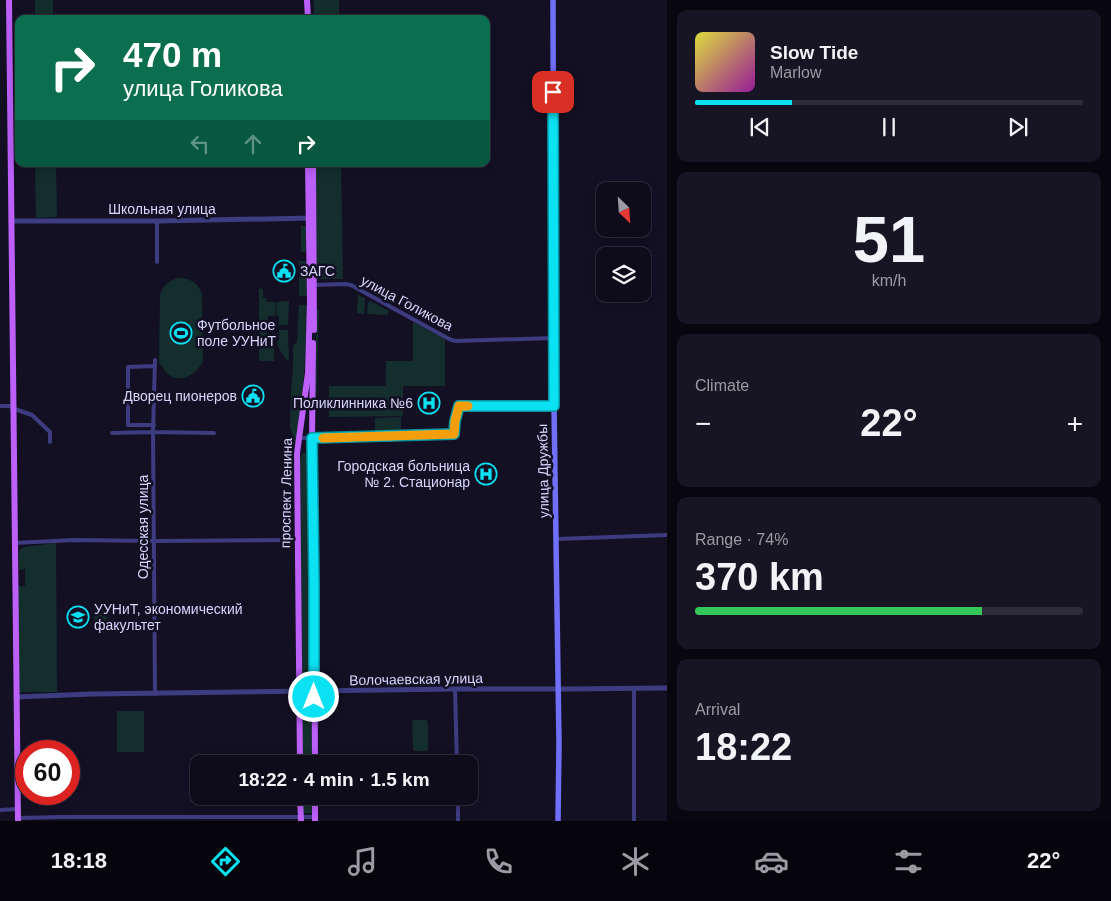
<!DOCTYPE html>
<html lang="en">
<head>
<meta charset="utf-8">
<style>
	body { margin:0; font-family:Arial,sans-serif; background:#171524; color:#f1f3f6; height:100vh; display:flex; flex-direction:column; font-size:19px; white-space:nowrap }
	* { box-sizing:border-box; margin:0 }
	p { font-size:16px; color:#9b9ba3 }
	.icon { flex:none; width:28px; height:28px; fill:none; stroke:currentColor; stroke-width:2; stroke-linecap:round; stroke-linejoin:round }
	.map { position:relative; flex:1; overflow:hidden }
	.panel { display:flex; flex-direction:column; gap:10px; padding:10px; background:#08070f; width:444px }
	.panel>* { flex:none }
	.hud { position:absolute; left:15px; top:15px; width:475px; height:152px; border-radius:10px; box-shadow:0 2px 12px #0003,0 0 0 1px #2e2c3a; background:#0b6e4f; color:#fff; overflow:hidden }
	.needle { width:32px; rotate:155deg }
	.tools { position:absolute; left:596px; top:182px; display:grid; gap:10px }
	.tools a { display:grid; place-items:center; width:55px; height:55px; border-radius:10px; background:#0e0c1b; box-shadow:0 2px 12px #0003,0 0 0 1px #2e2c3a; font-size:25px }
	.speed { position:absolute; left:15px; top:740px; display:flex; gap:10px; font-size:25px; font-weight:700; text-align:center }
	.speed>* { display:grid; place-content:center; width:65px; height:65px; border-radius:50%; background:#0e0c1b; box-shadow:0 2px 12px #0003,0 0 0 1px #2e2c3a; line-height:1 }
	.speed .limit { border:8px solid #d22; background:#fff; color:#111 }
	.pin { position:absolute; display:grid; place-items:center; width:42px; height:42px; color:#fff; margin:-21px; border-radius:10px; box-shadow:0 2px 8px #0006 }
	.me { position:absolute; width:55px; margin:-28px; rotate:0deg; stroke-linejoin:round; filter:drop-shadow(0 0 4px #0008) }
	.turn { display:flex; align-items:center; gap:18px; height:105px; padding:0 25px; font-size:22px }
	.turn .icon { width:65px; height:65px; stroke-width:2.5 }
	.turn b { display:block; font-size:35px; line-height:42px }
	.lanes { display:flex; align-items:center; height:48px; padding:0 25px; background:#0003; justify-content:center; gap:25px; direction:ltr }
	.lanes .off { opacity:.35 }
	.big { font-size:38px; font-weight:800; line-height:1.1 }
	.panel .tile { flex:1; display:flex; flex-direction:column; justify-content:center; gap:8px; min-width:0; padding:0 18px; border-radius:10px; background:#171524 }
	.panel .dial { align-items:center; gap:0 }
	.dial b { font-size:65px; line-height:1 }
	.song { display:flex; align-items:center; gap:15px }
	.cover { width:60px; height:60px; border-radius:8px; background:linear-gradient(135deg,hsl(60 70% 55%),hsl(300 70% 35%)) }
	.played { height:5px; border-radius:2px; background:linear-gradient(90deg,#0ae2f4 25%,#2e2c3a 25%) }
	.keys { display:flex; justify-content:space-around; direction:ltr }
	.heat { display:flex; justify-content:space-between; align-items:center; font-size:28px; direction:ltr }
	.charge { height:8px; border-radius:4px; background:linear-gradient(90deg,#34c759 74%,#2e2c3a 0) }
	.trip { position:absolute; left:190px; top:755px; width:288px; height:50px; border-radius:10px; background:#0e0c1b; box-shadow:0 2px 12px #0003,0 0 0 1px #2e2c3a; font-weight:800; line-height:50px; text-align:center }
	.menu { display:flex; height:80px; justify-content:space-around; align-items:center; background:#06050b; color:#9b9ba3 }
	.menu .icon { width:35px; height:35px }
	.menu .active { color:#0ae2f4 }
	.menu b { font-size:22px; color:#f1f3f6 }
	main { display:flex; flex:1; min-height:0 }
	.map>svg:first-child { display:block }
	.green { fill:#132e2c }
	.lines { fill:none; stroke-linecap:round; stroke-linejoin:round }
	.minor { stroke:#3d3c81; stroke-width:4 }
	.tertiary { stroke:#3d3c81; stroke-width:5 }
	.secondary { stroke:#706ff9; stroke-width:5.5 }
	.primary { stroke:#bc60f9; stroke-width:6 }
	.route-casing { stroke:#06939f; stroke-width:12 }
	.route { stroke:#0ae2f4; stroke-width:9 }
	.slow { stroke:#f59e0b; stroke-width:9 }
	.labels { text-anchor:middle; stroke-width:5; stroke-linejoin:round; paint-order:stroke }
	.street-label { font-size:14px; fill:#d8d5fd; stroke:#131024 }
	.poi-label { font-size:14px; fill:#d8d5fd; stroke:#131024; text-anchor:start }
</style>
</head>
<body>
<main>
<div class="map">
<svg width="668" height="821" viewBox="0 0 668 821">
	<rect width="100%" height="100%" fill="#131024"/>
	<path class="green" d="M35 0H53V19H35Z
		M314 0H339V19H314Z
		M35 164H56L57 217 36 218Z
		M314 164H341L343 279H315Z
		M301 226H308V251L301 252Z
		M299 261H308V296H299Z
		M177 278C189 277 201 284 202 296L203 362C195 375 179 386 166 372 163 369 162 365 159 362L160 295C163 285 168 282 177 278Z
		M259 288 263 289V298H266L267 302H276L275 316H268L267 325H259Z
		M358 295 365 298 364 314 357 313Z
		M289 301 288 325H279V316L276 315 277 302Z
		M370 301 389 311 387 315 367 314 368 303Z
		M299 305H308L302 408 296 446 290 427 291 392 293 368V346L297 342Z
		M317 310H319L316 412H314Z
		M413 322 445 339V386H403V416L329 417V386H386V361H413Z
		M267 330V340L259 347V331Z
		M279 330H288L289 359 287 361 278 347 277 341H279Z
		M268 341H272L274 344V361H261L259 359V349Z
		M401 417V432H375V418Z
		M302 453H308L310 458 313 683H302L300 460Z
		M56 543 57 692H17L16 586H25V569L19 570V550L24 547Z
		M94 607H106L107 627H95Z
		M308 697 312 701V764H303L302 700Z
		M117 711H144V752H117Z
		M414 720H426L428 722V749L427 751H414L413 749 412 722Z
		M303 796H312V813H303Z"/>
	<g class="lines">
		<path class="minor" d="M157 262V221
			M313 285 345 284 351 285 449 339 455 341 554 338
			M155 360 153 432 155 694
			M0 406H13
			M12 408 32 415 50 432V442
			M154 425H128V367L155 366
			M112 433 153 432 214 433
			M299 438 454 435 455 421 459 406H554
			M557 539 668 535
			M14 543 74 540 154 541 297 540
			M455 689 457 764
			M634 689V821
			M458 796V821
			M0 810 18 809
			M18 818 60 817H315"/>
		<path class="tertiary" d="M11 221H157L313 218
			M16 697 92 694 455 689H568L668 688"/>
		<path class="secondary" d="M553 0 554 406 559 743 558 821"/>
		<path class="primary" d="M9 0 18 821
			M307 0 308 19
			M313 164 314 330
			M313 343 312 438 314 583 315 764
			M300 764 297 453 308 373 310 301 308 164
			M300 796 301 821
			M315 796V821"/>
	</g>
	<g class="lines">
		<g class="route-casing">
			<path id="route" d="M314 697V583L312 438 454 434 455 421 459 406H554L553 92"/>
		</g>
		<use href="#route" class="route"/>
		<path class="slow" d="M323 438 454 434 455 421 459 406H468"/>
	</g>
	<defs>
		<g id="civic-ring" transform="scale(1.125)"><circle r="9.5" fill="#131024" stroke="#0ae2f4" stroke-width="1.5"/><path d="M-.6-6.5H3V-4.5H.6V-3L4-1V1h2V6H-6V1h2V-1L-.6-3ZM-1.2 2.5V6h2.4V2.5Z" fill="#0ae2f4"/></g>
		<g id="stadium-ring" transform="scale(1.125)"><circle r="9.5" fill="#131024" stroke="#0ae2f4" stroke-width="1.5"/><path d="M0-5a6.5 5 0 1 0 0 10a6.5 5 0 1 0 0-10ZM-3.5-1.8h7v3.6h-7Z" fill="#0ae2f4"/></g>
		<g id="hospital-ring" transform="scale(1.125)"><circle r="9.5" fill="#131024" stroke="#0ae2f4" stroke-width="1.5"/><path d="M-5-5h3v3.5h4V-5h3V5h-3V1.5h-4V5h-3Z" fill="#0ae2f4"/></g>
		<g id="university-ring" transform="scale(1.125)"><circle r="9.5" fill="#131024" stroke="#0ae2f4" stroke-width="1.5"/><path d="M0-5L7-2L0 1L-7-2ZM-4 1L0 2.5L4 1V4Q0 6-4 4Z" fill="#0ae2f4"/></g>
	</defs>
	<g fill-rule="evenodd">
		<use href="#civic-ring" x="284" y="271"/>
		<use href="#stadium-ring" x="181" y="333"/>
		<use href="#civic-ring" x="253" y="396"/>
		<use href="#hospital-ring" x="429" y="403"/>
		<use href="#hospital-ring" x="486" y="474"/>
		<use href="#university-ring" x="78" y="617"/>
	</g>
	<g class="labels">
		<g class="street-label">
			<text x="162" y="214">Школьная улица</text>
			<text transform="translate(407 303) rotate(28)" y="5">улица Голикова</text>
			<text transform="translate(543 471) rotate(-91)" y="5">улица Дружбы</text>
			<text transform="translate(286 493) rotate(-89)" y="5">проспект Ленина</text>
			<text transform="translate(143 527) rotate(-90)" y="5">Одесская улица</text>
			<text transform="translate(416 679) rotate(-1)" y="5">Волочаевская улица</text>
		</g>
		<g class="poi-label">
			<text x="300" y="276">ЗАГС</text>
			<text x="197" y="330">Футбольное<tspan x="197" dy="16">поле УУНиТ</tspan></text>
			<text x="237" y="401" text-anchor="end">Дворец пионеров</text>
			<text x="413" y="408" text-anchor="end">Поликлинника №6</text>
			<text x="470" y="471" text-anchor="end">Городская больница<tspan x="470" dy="16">№ 2. Стационар</tspan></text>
			<text x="94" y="614">УУНиТ, экономический<tspan x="94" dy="16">факультет</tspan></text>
		</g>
	</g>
</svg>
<div class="tools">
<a><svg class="needle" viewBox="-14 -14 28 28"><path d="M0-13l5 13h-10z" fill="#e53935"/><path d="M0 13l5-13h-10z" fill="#9b9ba3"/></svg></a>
<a><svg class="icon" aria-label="layers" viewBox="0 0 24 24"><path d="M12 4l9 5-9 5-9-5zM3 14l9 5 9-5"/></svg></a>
</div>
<div class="speed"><div class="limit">60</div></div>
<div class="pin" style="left:553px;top:92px;background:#d93025"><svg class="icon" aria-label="arrive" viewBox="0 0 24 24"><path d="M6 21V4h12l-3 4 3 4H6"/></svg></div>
<svg class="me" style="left:314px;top:697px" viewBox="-20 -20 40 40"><circle r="17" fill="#0ae2f4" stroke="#fff" stroke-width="3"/><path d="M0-11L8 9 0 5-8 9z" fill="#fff"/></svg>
<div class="trip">18:22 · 4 min · 1.5 km</div>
<div class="hud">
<div class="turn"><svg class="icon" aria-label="right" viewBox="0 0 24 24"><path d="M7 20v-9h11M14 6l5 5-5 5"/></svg><div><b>470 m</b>улица Голикова</div></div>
<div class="lanes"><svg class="icon off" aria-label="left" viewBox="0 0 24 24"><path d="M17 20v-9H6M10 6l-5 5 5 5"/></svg><svg class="icon off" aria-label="ahead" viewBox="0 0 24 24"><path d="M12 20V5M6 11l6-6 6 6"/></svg><svg class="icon" aria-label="right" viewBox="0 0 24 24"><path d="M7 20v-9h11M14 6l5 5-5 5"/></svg></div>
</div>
</div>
<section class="panel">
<div class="tile">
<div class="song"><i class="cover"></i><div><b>Slow Tide</b><p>Marlow</p></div></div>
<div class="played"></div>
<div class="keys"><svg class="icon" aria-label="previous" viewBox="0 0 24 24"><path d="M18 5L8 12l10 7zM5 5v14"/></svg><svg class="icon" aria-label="pause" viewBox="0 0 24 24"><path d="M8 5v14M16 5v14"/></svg><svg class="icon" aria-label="next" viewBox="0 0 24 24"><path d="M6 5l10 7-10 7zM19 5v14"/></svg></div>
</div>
<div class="tile dial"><b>51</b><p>km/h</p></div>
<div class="tile"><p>Climate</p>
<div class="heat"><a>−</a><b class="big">22°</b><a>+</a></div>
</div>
<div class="tile"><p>Range · 74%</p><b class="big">370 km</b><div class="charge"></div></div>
<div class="tile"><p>Arrival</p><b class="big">18:22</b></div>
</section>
</main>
<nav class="menu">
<b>18:18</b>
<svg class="icon active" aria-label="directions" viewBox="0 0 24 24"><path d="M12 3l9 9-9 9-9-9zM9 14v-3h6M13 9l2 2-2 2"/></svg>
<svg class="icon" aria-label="music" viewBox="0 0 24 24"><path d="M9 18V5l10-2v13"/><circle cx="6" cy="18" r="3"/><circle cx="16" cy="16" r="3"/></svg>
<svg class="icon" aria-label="phone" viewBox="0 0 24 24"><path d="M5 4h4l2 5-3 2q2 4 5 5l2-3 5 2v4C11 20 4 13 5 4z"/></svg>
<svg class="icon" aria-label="climate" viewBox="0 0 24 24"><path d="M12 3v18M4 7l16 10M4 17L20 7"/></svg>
<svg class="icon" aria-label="car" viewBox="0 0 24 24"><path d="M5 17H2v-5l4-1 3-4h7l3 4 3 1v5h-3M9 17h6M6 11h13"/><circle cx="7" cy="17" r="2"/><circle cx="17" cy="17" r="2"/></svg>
<svg class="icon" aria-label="filters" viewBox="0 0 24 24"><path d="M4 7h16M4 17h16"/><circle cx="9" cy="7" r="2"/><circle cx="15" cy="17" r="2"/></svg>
<b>22°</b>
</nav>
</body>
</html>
